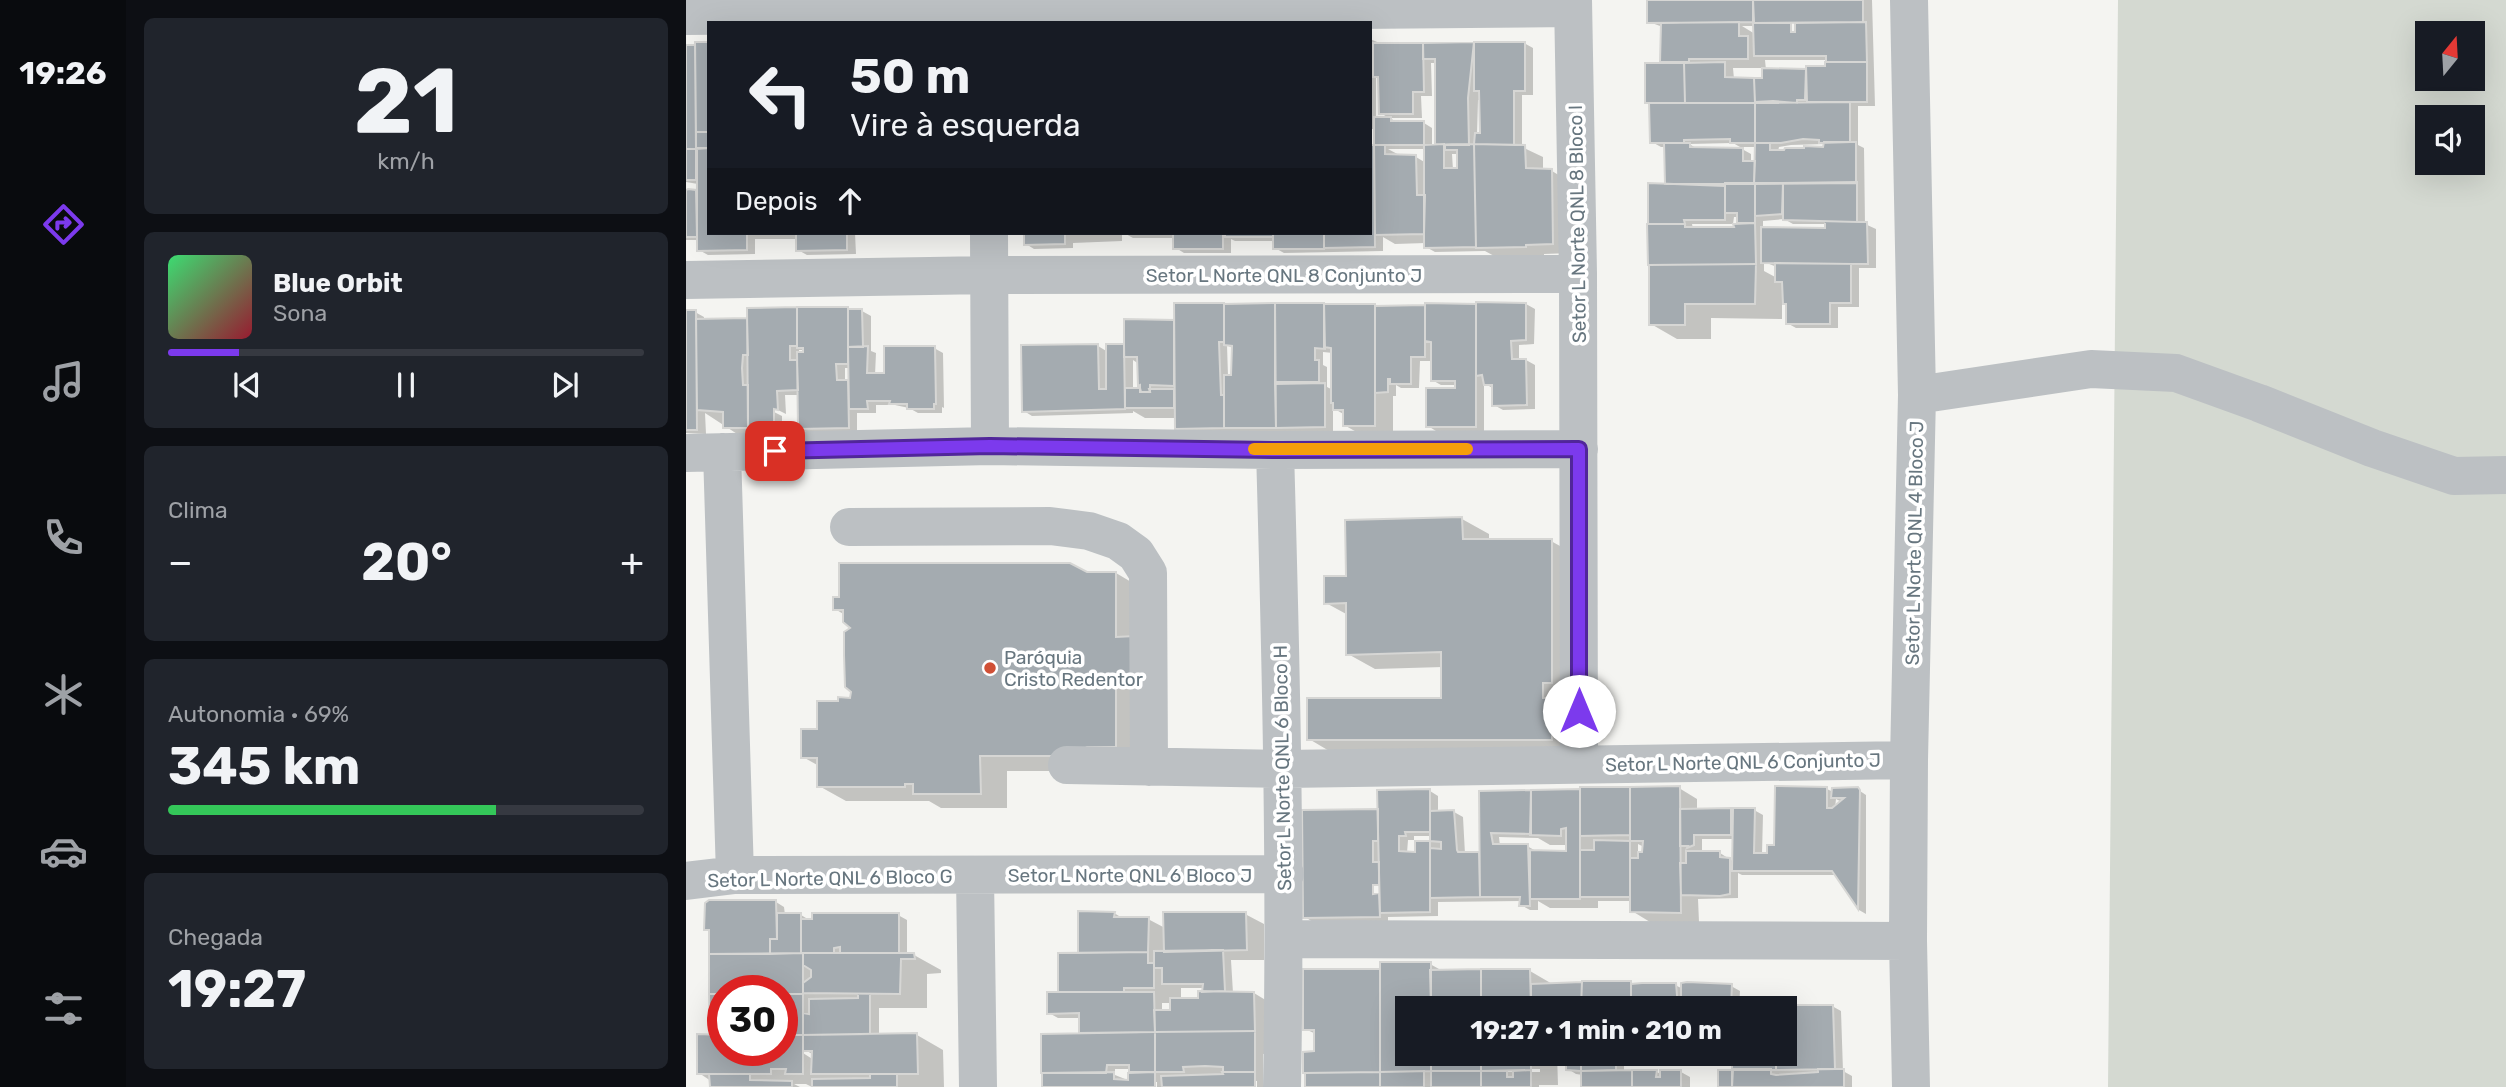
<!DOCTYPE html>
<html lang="pt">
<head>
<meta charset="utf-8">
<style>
	body { margin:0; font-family:Rubik,sans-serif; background:#20242c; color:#f1f3f6; height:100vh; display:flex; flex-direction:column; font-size:26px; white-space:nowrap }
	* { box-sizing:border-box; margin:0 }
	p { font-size:23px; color:#9ea1a6 }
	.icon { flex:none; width:38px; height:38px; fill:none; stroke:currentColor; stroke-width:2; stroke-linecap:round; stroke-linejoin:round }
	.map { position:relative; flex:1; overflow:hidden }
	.sheet { display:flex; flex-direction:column; gap:18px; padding:18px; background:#0d0f14; width:560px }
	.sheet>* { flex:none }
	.banner { position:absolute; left:21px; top:21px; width:665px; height:214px; border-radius:0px; box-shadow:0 7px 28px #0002; background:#171b24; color:#f1f3f6; overflow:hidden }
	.needle { width:46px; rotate:18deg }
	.fabs { position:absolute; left:1729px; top:21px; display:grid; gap:14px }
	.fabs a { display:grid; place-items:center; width:70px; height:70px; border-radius:0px; background:#171b24; box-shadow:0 7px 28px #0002; font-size:35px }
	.speed { position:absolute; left:21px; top:975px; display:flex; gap:14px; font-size:35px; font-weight:700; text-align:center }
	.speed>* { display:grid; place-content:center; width:91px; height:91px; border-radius:50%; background:#171b24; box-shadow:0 7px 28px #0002; line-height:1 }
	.speed .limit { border:10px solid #d22; background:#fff; color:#111 }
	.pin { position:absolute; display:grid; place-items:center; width:60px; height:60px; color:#fff; margin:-30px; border-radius:14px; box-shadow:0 4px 10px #0006 }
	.me { position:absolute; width:77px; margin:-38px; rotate:0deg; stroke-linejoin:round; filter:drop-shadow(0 0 5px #0008) }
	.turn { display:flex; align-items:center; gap:24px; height:147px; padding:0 28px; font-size:32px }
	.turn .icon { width:91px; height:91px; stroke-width:2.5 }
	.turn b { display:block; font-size:49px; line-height:60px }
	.then { display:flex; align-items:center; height:66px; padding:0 28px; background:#0003; gap:14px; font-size:26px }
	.big { font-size:52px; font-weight:700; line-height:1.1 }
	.sheet .card { flex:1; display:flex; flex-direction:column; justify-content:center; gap:10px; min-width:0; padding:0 24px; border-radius:10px; background:#20242c }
	.sheet .dial { align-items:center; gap:0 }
	.dial b { font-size:91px; line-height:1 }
	.song { display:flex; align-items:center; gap:21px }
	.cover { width:84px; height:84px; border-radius:10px; background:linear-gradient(135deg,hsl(140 70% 55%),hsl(350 70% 35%)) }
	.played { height:7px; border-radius:4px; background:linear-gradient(90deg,#7c3aed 15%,#363941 15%) }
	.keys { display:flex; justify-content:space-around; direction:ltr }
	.heat { display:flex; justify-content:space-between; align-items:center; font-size:38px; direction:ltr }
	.charge { height:10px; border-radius:5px; background:linear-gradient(90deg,#34c759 69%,#363941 0) }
	.trip { position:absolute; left:709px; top:996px; width:402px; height:70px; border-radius:0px; background:#171b24; box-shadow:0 7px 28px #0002; font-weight:700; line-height:70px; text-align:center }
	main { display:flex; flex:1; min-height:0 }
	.menu { display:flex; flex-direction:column; width:126px; justify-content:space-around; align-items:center; background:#090b0e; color:#9ea1a6 }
	.menu .icon { width:49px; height:49px }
	.menu .active { color:#7c3aed }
	.menu b { font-size:32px; color:#f1f3f6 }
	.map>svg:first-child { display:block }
	.green { fill:#d4d9d1; fill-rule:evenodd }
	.shadow { fill:#0003; fill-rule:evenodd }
	.building { fill:#a4abb0; stroke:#d6d6d4; stroke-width:2 }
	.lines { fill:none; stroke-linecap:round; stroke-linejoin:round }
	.minor { stroke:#bcc0c3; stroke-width:38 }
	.route-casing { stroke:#51269a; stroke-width:18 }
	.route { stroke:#7c3aed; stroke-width:12 }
	.slow { stroke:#f59e0b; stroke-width:12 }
	.poi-dot { fill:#d05036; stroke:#fff; stroke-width:2.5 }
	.labels { text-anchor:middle; stroke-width:7; stroke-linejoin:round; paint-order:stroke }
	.street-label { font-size:19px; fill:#67767f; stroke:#fff }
	.poi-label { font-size:19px; fill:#67767f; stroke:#fff; text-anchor:start }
</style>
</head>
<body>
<main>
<nav class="menu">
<b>19:26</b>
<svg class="icon active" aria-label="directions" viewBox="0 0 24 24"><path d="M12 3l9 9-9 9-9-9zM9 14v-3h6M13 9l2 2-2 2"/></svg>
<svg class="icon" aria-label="music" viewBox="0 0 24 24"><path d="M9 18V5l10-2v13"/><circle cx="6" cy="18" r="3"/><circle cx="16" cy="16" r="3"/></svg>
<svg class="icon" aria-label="phone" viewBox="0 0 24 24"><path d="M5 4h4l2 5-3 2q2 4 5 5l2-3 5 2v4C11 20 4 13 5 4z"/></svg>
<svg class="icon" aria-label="climate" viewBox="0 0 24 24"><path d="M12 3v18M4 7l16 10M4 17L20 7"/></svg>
<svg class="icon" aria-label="car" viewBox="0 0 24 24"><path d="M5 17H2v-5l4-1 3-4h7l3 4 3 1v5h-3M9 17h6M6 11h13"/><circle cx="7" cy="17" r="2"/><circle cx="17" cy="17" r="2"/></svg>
<svg class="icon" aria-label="filters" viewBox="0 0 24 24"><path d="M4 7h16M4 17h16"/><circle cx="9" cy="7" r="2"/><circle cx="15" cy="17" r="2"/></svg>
</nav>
<section class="sheet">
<div class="card dial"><b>21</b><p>km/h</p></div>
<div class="card">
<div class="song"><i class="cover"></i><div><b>Blue Orbit</b><p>Sona</p></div></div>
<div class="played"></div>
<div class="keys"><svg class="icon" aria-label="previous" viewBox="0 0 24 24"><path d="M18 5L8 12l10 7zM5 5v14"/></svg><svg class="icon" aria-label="pause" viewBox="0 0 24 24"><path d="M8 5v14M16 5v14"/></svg><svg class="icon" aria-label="next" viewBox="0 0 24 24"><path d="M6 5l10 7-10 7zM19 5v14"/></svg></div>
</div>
<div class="card"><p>Clima</p>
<div class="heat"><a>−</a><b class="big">20°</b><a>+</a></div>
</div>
<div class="card"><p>Autonomia · 69%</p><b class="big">345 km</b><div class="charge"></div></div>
<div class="card"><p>Chegada</p><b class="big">19:27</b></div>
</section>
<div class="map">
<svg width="1820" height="1087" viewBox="0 0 1820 1087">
	<rect width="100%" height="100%" fill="#f4f4f1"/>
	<path class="green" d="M1432 0H1820V1087H1422ZM1741 33H1787V79H1741ZM1741 117H1787V163H1741Z"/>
	<path class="shadow" d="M963 0H1186L1189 106H1172V145L1178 148 1179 224 1190 229V268H1173V307H1152V328H1110L1101 323 1102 305 1096 301V319L1025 318V339H991L965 324 964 264 981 185 980 147H975L966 142 965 104 961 102 981 64 976 61 977 27 963 22ZM1103 21H1110V33H1103ZM1056 26H1069V34ZM1079 60H1141L1140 68 1122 72 1080 70ZM1047 68H1077L1078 81 1048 79ZM1047 143 1054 147H1070V163H1065V154L1056 149H1012L1003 144ZM1139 144V149L1092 151 1093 147 1105 145ZM1048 217H1052L1053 225 1049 228 1007 229 1006 224H1047ZM1098 219 1107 224H1141V230L1077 229V221ZM1078 262 1091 267V278L1078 271Z
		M684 39 696 44 838 43 847 48V95H836V147L857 157V171H866L884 182 885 253 858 254V257H810L799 251 749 252 740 247V243L709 244 697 237V251L598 253 589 248V241H549L545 239V253H498L490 248 489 238H447L438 233H684V146H690V129H684ZM745 63H751V146H746V128L738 123H712L704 118H736L735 96H746ZM690 76 694 79 695 113 704 119H690ZM792 100H795L796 135H791ZM702 149H740V163L730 157 715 156ZM766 154H772L773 170H767Z
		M0 47H11L23 233H169L170 254 121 255 112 250V239H69V254L22 255 13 250V240H0V191H12V184L0 182Z
		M340 233H436V241L387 243V248L348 249 340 244Z
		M840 304 849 309 848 344 833 345V361L840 360 849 365V409L817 410 808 405V389L798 383V431H750L742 426 771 390V385H755L746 380V361H734L733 388H715L710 385V396H707V435H676L658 425 659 415 647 408V431L499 433 490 428V418H459L447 411V413L346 416 338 411 412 346 422 352 440 346 487 321 689 306ZM541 345 548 349 547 376H542ZM637 352 647 353V390L641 387V367L637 365ZM447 360 453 364 456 389 447 390Z
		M161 308 176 311 185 316V351L190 353 189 375H200L248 348 257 353 258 408 256 407V413H232L223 408 209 405H190V413H171V432L122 433 114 428V395H99L100 414 88 408V412L96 416V431L88 427V431L91 432 65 443 19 413 20 434 0 433V311L9 312 18 317V320L63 319ZM113 350H119V354H113ZM159 368H164V382H159Z
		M776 519 803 534V541H865L892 556V754L650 755 623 739 757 700V667L689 669 662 654V615L640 603 662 577Z
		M400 573H430L457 589 456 761 415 771H321V808H255L243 801H160L133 786V766L117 757 133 731 166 700 167 628 159 615 149 609Z
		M993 788 1011 799V810H1044L1048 812 1068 810 1077 815 1076 854H1083L1090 847 1091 788 1141 789 1147 792 1171 789 1180 795V914L1173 910 1150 875H1056L1052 873V898L1012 899 1013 922H964L946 911V901H912V908H864L852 901V910H844L835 905V901L752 902V916L702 917V921L627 922 619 917 693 811 744 791 752 796V812H768L777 817 779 854 795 853V793ZM1150 799 1156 802 1149 808ZM728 836H745V843H731V854L721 853 722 840H728ZM813 837 852 838 864 845H882V852L850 851 841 846H814ZM1016 839H1048V862L1034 853H1016ZM952 844 958 847V854H952ZM695 883V895L686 896V884Z
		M90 902 98 907 99 915H115L125 921 212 915 221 920V955H228L255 970V973L241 974V1008H193V1035H231L257 1050 258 1087H126L120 1084H108L114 1087H26L25 1081 13 1073 26 1036 25 932 20 929ZM37 990H96V1050H37ZM110 1045 128 1055V1060L109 1048Z
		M428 913 438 919H462L479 928 559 914 578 924V960H545L547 993H568L586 1004V1053L577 1054V1087H571V1081H567V1087H471V1082H467V1087H358L395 1035 394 1018H372L363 1013 394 954ZM495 988H518V993L514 1000H495ZM476 1003H485V1012H476ZM429 1069H445L444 1081 429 1075Z
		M744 964 753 969V971H844L868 985 945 983 950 986 989 985 997 989 1045 986 1054 991 1053 1008H721V1054H871L872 1085H853V1087H620L619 1053 630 1052V1034L619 1029 695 970ZM822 1069H854V1072H822Z
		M1146 1006 1155 1011 1157 1071 1166 1076V1087H1034V1071H1048V1054H1099V1008H1084Z
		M881 1054H931L938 1058V1072H971L976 1075 995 1072 1004 1077V1087H897V1075L890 1074 882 1069Z"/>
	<path class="building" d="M961 0H1067L1068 22 961 23Z
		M1067 0H1177V22L1067 23Z
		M1053 22V36H1062V59H1003V62H974L975 23Z
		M1180 22 1181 62H1140V56H1068L1067 23H1105V32H1109V23Z
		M9 42H23V132H10Z
		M788 42 782 98 783 145 749 144V59H737V43Z
		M788 42H839V91H828V145L788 144 789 133H794L793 91H788Z
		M687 43H737L738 92H727V114H693L692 77H687Z
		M0 45H9L10 149H0Z
		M1039 62V77L1068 78 1069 103H999L998 63Z
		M1139 62H1181V102H1121L1120 66H1139Z
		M959 63H998L999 103H959Z
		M1076 68 1120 69 1119 100H1111V103L1087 101 1069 102 1068 78H1076Z
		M1164 102V142L1133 143V140L1117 139 1095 143H1069V103Z
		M963 103H1069V143H1044V139L998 140V143H964Z
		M688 117H705V121H738V145H688Z
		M10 132H23V148L10 149Z
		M1138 142H1170V183L1068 184 1069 143H1084V150H1098L1099 148H1118V146L1137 147Z
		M978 143H1004V147L1057 148V161H1069L1068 184H979Z
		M758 144V168H771V150H759V145L788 144 790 247 738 248V145Z
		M788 144 839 145 840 168 866 169 867 244 840 245V247L790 248Z
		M684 145H688L689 247 638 248V233H684Z
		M688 145H699V154L730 155 731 195H739L738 234 689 235Z
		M11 148H23V233H61V250L11 251Z
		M0 149H10V180H0Z
		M1171 182V222L1097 220V183Z
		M962 183 1039 186V220H998L999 224H962Z
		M1039 183H1069V223H1051V213H1039Z
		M1069 183H1097L1096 214 1069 216Z
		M2 189 10 190 11 237H0V190Z
		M1139 222H1181L1182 264 1075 263V227L1139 228Z
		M1069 223 1070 264 962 265 961 224H999V227H1048L1047 224Z
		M110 233H161V250L110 251Z
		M338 233H379V244L338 245Z
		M487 233H537V249H487Z
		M539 233H587V237H539Z
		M587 233H638V249H587Z
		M1089 263 1165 264V303H1144V324H1100V304H1097L1096 282H1089Z
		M1070 264 1069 304H999V325H963V265Z
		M790 302 840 303V340L825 341 826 359H840L841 405 806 406V385H798L796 375 790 376Z
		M488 303H538V342H533L535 395H538V428L489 429Z
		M589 303H638L639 349 629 348V360H633V382H589Z
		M589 303 590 428H538V375H545L546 346 538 345V304Z
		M739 303 790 304V427H740V388H769V381H745V342L739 341Z
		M638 304H689V426H657V410H647V403H645V348L638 347Z
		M739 305V357H725V384H704V379H702V392L689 393V306Z
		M111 307H162V364H150L151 380H162L163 428 112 429 111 352H117V348H111Z
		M111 307V346H104V360H111L112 390 91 391 92 410 88 409V428H62L61 308Z
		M162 309H176L177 347H162Z
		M0 310H10L11 430H0Z
		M61 318 62 355H57L56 368 57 385H62V428H37V412L11 410 10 319Z
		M438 319 488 320V386L464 385V392H454V385L452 386 451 357H438Z
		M412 344 413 389H420V344H438L439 409 336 412 335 345Z
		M182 346 181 373H198V346H249L250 404H248V409H221V404H203L204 401H181L182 409H163L162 347Z
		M639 383V427L590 428 589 384Z
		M439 388H454L455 392H464L463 389H488V408H439Z
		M776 517 777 539H866V683H857V698H866V740H621V698H755V652L660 655V603L638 604V576H660L659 520Z
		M153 563H384L401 572H430V637L449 636V682H430V747H401L388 756H294L295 794H227V784H219V787H131V758H115V729H131V701H152V697L164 698 165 692 159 687 158 655V632L164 628 157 622V610H147V597H153Z
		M994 786 995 913 944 912V858H952V852H956L957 841H944V787Z
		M1089 786 1141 787V808H1146L1158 798H1145L1146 788 1172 787 1174 790 1172 909 1146 871H1046L1047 808H1069L1068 853H1081V845H1088Z
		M894 787H944V835L894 836Z
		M744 789V832H719L720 836H713V851L729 852V841H744V912L694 913 691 790Z
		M894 789V899H844V850L880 851V828L875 829V836L844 835 845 790Z
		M845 790V834L805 833 807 844H842L844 906H833L834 897H794L793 791Z
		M1045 808V835H1008V845L1001 848 1002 846H994V809Z
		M692 809V841H687V862H693V885H687V894L693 893 694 917 617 918 616 810Z
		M768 810 771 850 772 852H793L794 897 744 898V848L755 849V842L744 841V811Z
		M908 840 944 841V897H894V850H908Z
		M1000 851H1034V857L1044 858V894L1034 896 995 895 994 863H1000Z
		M23 900H90L91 939H84V954H23V930H18L19 903Z
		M392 911 429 912 428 917H463L462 952 392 953Z
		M477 912H560L561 950 478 952Z
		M91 913H115V953L84 954V939H91Z
		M126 913H213V953H154V947L148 948V953H115V919H126Z
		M537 950 539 991 516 992 517 984H476V968H468V951Z
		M462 952V963H468V988H438V992H372V953Z
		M117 953H228L229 959H215L214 994 117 993V983L125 977V970L117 965Z
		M117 953V994H96V990H37V994H23V954Z
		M694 962H745V1008H721V1031L712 1030V1049H721V1054H745V1071L694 1072Z
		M617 969H694V1072L617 1073V1052L628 1051V1030H617Z
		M795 969V1008H745L744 970Z
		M795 969H844L845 1008H795Z
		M896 981H945V1008H895Z
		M896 982 895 1008H845V984Z
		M1001 982 1046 984 1045 1008H995V983Z
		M956 983H990L992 1008H945V984Z
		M512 991 568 992 569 1031 469 1032 468 1010H484V998H512Z
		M361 992H468L469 1032 393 1033V1013L361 1014Z
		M23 994H37V1035H24Z
		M96 994H117V1035H96Z
		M172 994H184V1034L117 1035V1013L123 1014V999L172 998Z
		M1081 1005H1147L1149 1069 1090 1070V1054H1099V1008H1080Z
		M569 1031V1072H537V1067L519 1066 497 1067 498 1072H469V1032Z
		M469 1032V1072H443V1065H421L420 1073H355V1034Z
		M231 1033 232 1074H125L126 1051H117V1035Z
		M11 1034 37 1035V1050H96V1035H117V1074H99L100 1069H85V1074H11Z
		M745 1054H795V1071H745Z
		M795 1054H845V1070L795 1071Z
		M880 1054H895V1071L880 1070Z
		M895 1054H930V1070L895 1071Z
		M1046 1054H1090V1070H1046Z
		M1047 1069H1085V1074L1090 1075 1132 1072V1069H1158V1087H1046Z
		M845 1070V1087H795V1071H821V1077H827V1071Z
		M946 1070V1087H895V1071Z
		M946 1070H971L970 1077H974V1070H995V1087H946Z
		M1032 1070H1046V1087H1032Z
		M738 1071V1087H694V1072Z
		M745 1071H795V1087H745Z
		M428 1072V1079L442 1080V1073L469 1072V1087H356V1073Z
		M536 1072H569V1087H476L475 1076 537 1074Z
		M694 1072V1087H619V1073Z
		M23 1074H64V1080L106 1081V1087H24Z
		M184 1074H211V1087H126V1079L184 1078Z"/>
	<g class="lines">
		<path class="minor" d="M887 0 892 274 893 764
			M1223 0 1231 395 1223 760 1222 941 1225 1087
			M0 16 887 8
			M303 233 304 446
			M0 280 304 275 892 274
			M1231 395 1405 369 1490 373 1573 403 1686 448 1768 476 1820 475
			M589 450C595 662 600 874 596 1087
			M36 452 49 875
			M0 453 304 446 589 450 893 449
			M163 527 364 526 403 531 432 541 450 554 462 573 463 767
			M381 765 598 769 1223 760
			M289 876 292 1087
			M0 881 49 875 599 874
			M599 939 1222 941"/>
	</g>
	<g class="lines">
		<g class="route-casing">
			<path id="route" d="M89 451 304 446 589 450 893 449V711"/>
		</g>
		<use href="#route" class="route"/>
		<path class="slow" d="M568 449H781"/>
	</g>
	<circle class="poi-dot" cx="304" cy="668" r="7"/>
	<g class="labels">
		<g class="street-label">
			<text transform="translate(891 224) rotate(-91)" y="7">Setor L Norte QNL 8 Bloco I</text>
			<text x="598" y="282">Setor L Norte QNL 8 Conjunto J</text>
			<text transform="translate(1228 543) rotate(-89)" y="7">Setor L Norte QNL 4 Bloco J</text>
			<text transform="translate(1057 762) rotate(-1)" y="7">Setor L Norte QNL 6 Conjunto J</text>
			<text transform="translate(596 768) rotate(-91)" y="7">Setor L Norte QNL 6 Bloco H</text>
			<text x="444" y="882">Setor L Norte QNL 6 Bloco J</text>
			<text transform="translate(144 878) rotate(-1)" y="7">Setor L Norte QNL 6 Bloco G</text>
		</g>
		<g class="poi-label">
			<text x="318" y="664">Paróquia<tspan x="318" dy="22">Cristo Redentor</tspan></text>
		</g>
	</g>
</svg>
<div class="fabs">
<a><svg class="needle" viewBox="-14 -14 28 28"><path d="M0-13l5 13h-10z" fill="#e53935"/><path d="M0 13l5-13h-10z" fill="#9ea1a6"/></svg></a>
<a><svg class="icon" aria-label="sound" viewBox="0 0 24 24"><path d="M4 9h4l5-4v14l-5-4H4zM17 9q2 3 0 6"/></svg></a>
</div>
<div class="speed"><div class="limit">30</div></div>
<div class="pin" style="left:89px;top:451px;background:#d93025"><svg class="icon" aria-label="arrive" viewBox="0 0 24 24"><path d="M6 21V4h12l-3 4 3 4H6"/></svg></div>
<svg class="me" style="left:893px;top:711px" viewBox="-20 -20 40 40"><circle r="19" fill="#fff"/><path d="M0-13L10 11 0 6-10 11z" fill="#7c3aed"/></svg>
<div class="trip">19:27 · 1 min · 210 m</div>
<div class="banner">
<div class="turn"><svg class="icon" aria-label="left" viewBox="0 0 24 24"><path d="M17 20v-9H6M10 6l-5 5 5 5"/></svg><div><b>50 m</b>Vire à esquerda</div></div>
<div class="then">Depois<svg class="icon" aria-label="ahead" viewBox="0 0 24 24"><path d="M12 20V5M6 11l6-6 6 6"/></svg></div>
</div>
</div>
</main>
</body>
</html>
